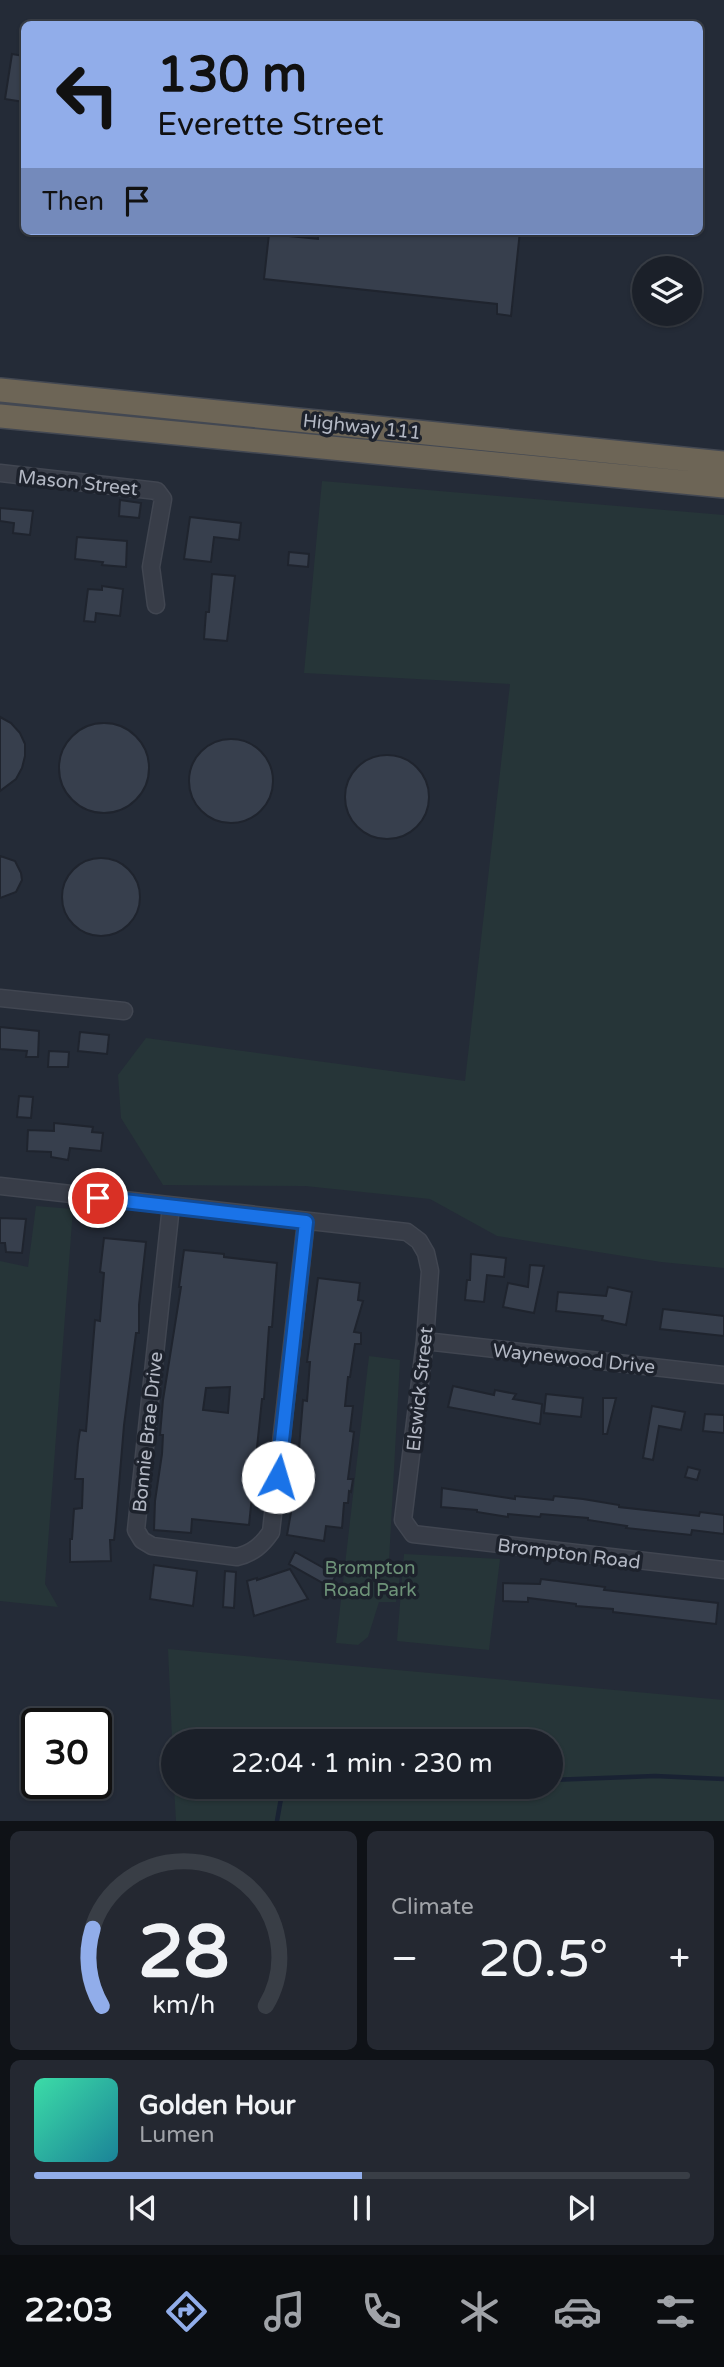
<!DOCTYPE html>
<html lang="en">
<head>
<meta charset="utf-8">
<style>
	body { margin:0; font-family:"Varela Round",sans-serif; background:#242831; color:#f1f3f6; height:100vh; display:flex; flex-direction:column; font-size:26px; white-space:nowrap }
	* { box-sizing:border-box; margin:0 }
	p { font-size:23px; color:#a0a3a8 }
	.icon { flex:none; width:38px; height:38px; fill:none; stroke:currentColor; stroke-width:2; stroke-linecap:round; stroke-linejoin:round }
	.map { position:relative; height:1821px; overflow:hidden }
	.side { display:flex; flex-direction:column; gap:10px; padding:10px; background:#0f1217; flex:1 }
	.side>* { flex:none }
	.hud { position:absolute; left:21px; top:21px; width:682px; height:214px; border-radius:10px; box-shadow:0 2px 5px #0004,0 0 0 2px #393e46; background:#91adea; color:#111; overflow:hidden }
	.fabs { position:absolute; left:632px; top:256px; display:grid; gap:14px }
	.fabs a { display:grid; place-items:center; width:70px; height:70px; border-radius:50%; background:#1b2029; box-shadow:0 2px 5px #0004,0 0 0 2px #393e46; font-size:35px }
	.speed { position:absolute; left:21px; top:1708px; display:flex; gap:14px; font-size:35px; font-weight:700; text-align:center }
	.speed>* { display:grid; place-content:center; width:91px; height:91px; border-radius:50%; background:#1b2029; box-shadow:0 2px 5px #0004,0 0 0 2px #393e46; line-height:1 }
	.speed .limit { border:4px solid #111; border-radius:10px; background:#fff; color:#111 }
	.pin { position:absolute; display:grid; place-items:center; width:60px; height:60px; color:#fff; margin:-30px; border:4px solid #fff; border-radius:50%; box-shadow:0 2px 7px #0007 }
	.me { position:absolute; width:77px; margin:-38px; rotate:6deg; stroke-linejoin:round; filter:drop-shadow(0 0 5px #0008) }
	.turn { display:flex; align-items:center; gap:24px; height:147px; padding:0 21px; font-size:32px }
	.turn .icon { width:91px; height:91px; stroke-width:2.5 }
	.turn b { display:block; font-size:49px; line-height:60px }
	.then { display:flex; align-items:center; height:66px; padding:0 21px; background:#0003; gap:14px; font-size:26px }
	.big { font-size:52px; font-weight:600; line-height:1.1 }
	.side .tile { flex:1; display:flex; flex-direction:column; justify-content:center; gap:10px; min-width:0; padding:0 24px; border-radius:10px; background:#242831 }
	.side .dial { align-items:center; gap:0 }
	.dial svg { height:182px; overflow:visible; fill:none; stroke:#393e46; stroke-width:7; stroke-linecap:round; text-anchor:middle }
	.dial text { fill:#f1f3f6; stroke:none }
	.song { display:flex; align-items:center; gap:21px }
	.cover { width:84px; height:84px; border-radius:10px; background:linear-gradient(135deg,hsl(160 70% 55%),hsl(190 70% 35%)) }
	.played { height:7px; border-radius:4px; background:linear-gradient(90deg,#91adea 50%,#393e46 50%) }
	.keys { display:flex; justify-content:space-around; direction:ltr }
	.heat { display:flex; justify-content:space-between; align-items:center; font-size:38px; direction:ltr }
	.side .tiles { flex:1; display:grid; gap:10px; grid-template-columns:1fr 1fr }
	.tile:last-child { grid-column:span 2 }
	.trip { position:absolute; left:161px; top:1729px; width:402px; height:70px; border-radius:35px; background:#1b2029; box-shadow:0 2px 5px #0004,0 0 0 2px #393e46; font-weight:600; line-height:70px; text-align:center }
	.tabs { display:flex; height:112px; justify-content:space-around; align-items:center; background:#0b0d10; color:#a0a3a8 }
	.tabs .icon { width:49px; height:49px }
	.tabs .on { color:#91adea }
	.tabs b { font-size:32px; color:#f1f3f6 }
	.map>svg:first-child { display:block }
	.green { fill:#263538 }
	.lines { fill:none; stroke-linecap:round; stroke-linejoin:round }
	.stream { stroke:#192233; stroke-width:4.5 }
	.building { fill:#373f4d; stroke:#1f242e; stroke-width:2; fill-rule:evenodd }
	.minor-casing { stroke:#414651; stroke-width:19 }
	.highway-casing { stroke:#434852; stroke-width:26 }
	.minor { stroke:#383d48; stroke-width:16 }
	.highway { stroke:#6d6556; stroke-width:23 }
	.route-casing { stroke:#114b97; stroke-width:18 }
	.route { stroke:#1a73e8; stroke-width:12 }
	.labels { text-anchor:middle; stroke-width:7; stroke-linejoin:round; paint-order:stroke }
	.street-label { font-size:19px; fill:#b3b8c4; stroke:#1d222c }
	.park-label { font-size:19px; fill:#6d9278; stroke:#1d222c }
</style>
</head>
<body>
<div class="map">
<svg width="724" height="1821" viewBox="0 0 724 1821">
	<rect width="100%" height="100%" fill="#242b37"/>
	<path class="green" d="M322 481 724 515V1268L661 1262 497 1236 430 1199 305 1186 163 1185 121 1118 118 1075 146 1038 465 1081 510 684 304 673Z
		M36 1206 73 1209 45 1584 58 1607 0 1601V1261L28 1267Z
		M369 1356 400 1360 389 1561 402 1562 396 1602H379L368 1637 358 1645 336 1643Z
		M404 1554 500 1559 489 1650 397 1641Z
		M168 1649 724 1700V1821H176L174 1787H551V1741H173V1760Z"/>
	<g class="lines">
		<path class="stream" d="M551 1780 655 1776 724 1779
			M277 1821 283 1787"/>
	</g>
	<path class="building" d="M12 54 24 56V102L5 99Z
		M318 231H520L511 316 497 314V304L264 279 269 234 318 239Z
		M120 500 141 503 139 518 119 516Z
		M0 508 33 511 30 535 13 533 14 523 0 521Z
		M190 517 241 523 239 540 214 537 211 562 184 559Z
		M77 537 127 541 126 567 102 565 103 562 75 559Z
		M289 552 309 554 308 567 288 565Z
		M212 574 235 576 227 641 204 639 206 612H209Z
		M102 586 123 589 120 616 96 613 95 622 84 621 88 589 102 590Z
		M0 717 11 723 20 733 25 744V756L22 768 16 779 0 791Z
		M59 768a45 45 0 1 1 90 0a45 45 0 1 1-90 0Z
		M189 781a42 42 0 1 1 84 0a42 42 0 1 1-84 0Z
		M345 797a42 42 0 1 1 84 0a42 42 0 1 1-84 0Z
		M0 856 15 861 21 873 22 880 16 892 0 898Z
		M62 897a39 39 0 1 1 78 0a39 39 0 1 1-78 0Z
		M0 1027 39 1031 38 1057H26L27 1051 0 1049Z
		M80 1032 109 1035 107 1054 78 1051Z
		M49 1051 69 1052 68 1067H48Z
		M19 1096 33 1097 31 1118 17 1117Z
		M54 1123 93 1127 92 1132 103 1133 101 1151 70 1148 68 1160 51 1157V1152L27 1151 28 1130 54 1131Z
		M0 1218 26 1219 22 1253 6 1252 5 1243H0Z
		M104 1238 146 1242 139 1305V1333H136L124 1425 116 1521 114 1540H110L111 1561 70 1562V1539H72L74 1509 82 1508 83 1479H75L78 1443 80 1430 86 1431 95 1320 100 1321 104 1273 100 1272Z
		M184 1250 224 1254V1257L277 1263 272 1327H269L264 1399H262L249 1525 192 1519 191 1533 154 1530 155 1501 162 1454 163 1435H160L163 1400 181 1287H179ZM230 1387 228 1413 203 1410 206 1388Z
		M471 1254 506 1258 504 1277 487 1275 484 1302 465 1300 467 1280H470Z
		M530 1265 544 1266 534 1313 503 1307 508 1283 528 1287Z
		M318 1278 360 1283 358 1300 363 1301 354 1332 361 1333V1344H355L350 1377H348L345 1406H353L350 1431 354 1432 348 1479H353L351 1492 349 1491 348 1503H344L342 1528 326 1526 324 1541 287 1535 293 1501 300 1502 305 1462 298 1461 303 1400 307 1401 310 1362H307Z
		M608 1287 632 1292 626 1325 602 1320 603 1316 556 1311 558 1292 606 1296Z
		M663 1309 724 1316V1336L660 1329Z
		M453 1386 494 1395 495 1390 516 1394 513 1399 542 1404 540 1424 448 1407Z
		M546 1394 583 1398 581 1417 544 1413Z
		M603 1398H616L607 1434H603Z
		M652 1406 685 1412 681 1430 659 1426 653 1460 643 1458Z
		M705 1414 724 1415V1433L703 1431Z
		M688 1467 700 1470 697 1480 685 1477Z
		M442 1488 515 1499V1496L553 1500 554 1496 583 1499 619 1505V1507L699 1516 700 1512 724 1515V1534L692 1530 691 1535 626 1528 627 1526 588 1520V1518L541 1514 540 1517 508 1514V1517L477 1512V1510L441 1507Z
		M295 1552 336 1575 330 1587 289 1564Z
		M154 1565 197 1571 193 1606 150 1599Z
		M290 1569 308 1599 254 1616 247 1581 257 1578V1580Z
		M225 1571 236 1572 234 1608 223 1607Z
		M541 1579 605 1587 604 1590 718 1603 716 1624 613 1612V1609L576 1606V1604L528 1598V1602L503 1601V1583L540 1584Z"/>
	<g class="lines">
		<g class="minor-casing">
			<path id="minor" d="M0 473 157 491 163 499 151 567 156 605
				M0 998 124 1011
				M0 1186 407 1232 419 1241 426 1253 430 1271 425 1341 403 1520 413 1534 724 1570
				M171 1206 136 1530 142 1540 152 1546 237 1557C253 1553 262 1545 271 1532L306 1221
				M425 1341 724 1375"/>
		</g>
		<g class="highway-casing">
			<path id="highway" d="M0 390 724 463
				M0 416 724 486"/>
		</g>
		<use href="#minor" class="minor"/>
		<use href="#highway" class="highway"/>
	</g>
	<g class="lines">
		<g class="route-casing">
			<path id="route" d="M98 1198 306 1222 278 1477"/>
		</g>
		<use href="#route" class="route"/>
	</g>
	<g class="labels">
		<g class="street-label">
			<text transform="translate(362 426) rotate(6)" y="7">Highway 111</text>
			<text transform="translate(78 482) rotate(6)" y="7">Mason Street</text>
			<text transform="translate(574 1358) rotate(6)" y="7">Waynewood Drive</text>
			<text transform="translate(419 1389) rotate(-84)" y="7">Elswick Street</text>
			<text transform="translate(147 1432) rotate(-84)" y="7">Bonnie Brae Drive</text>
			<text transform="translate(569 1553) rotate(7)" y="7">Brompton Road</text>
		</g>
		<g class="park-label">
			<text x="370" y="1574">Brompton<tspan x="370" dy="22">Road Park</tspan></text>
		</g>
	</g>
</svg>
<div class="fabs">
<a><svg class="icon" aria-label="layers" viewBox="0 0 24 24"><path d="M12 4l9 5-9 5-9-5zM3 14l9 5 9-5"/></svg></a>
</div>
<div class="speed"><div class="limit">30</div></div>
<div class="pin" style="left:98px;top:1198px;background:#d93025"><svg class="icon" aria-label="arrive" viewBox="0 0 24 24"><path d="M6 21V4h12l-3 4 3 4H6"/></svg></div>
<svg class="me" style="left:278px;top:1477px" viewBox="-20 -20 40 40"><circle r="19" fill="#fff"/><path d="M0-13L10 11 0 6-10 11z" fill="#1a73e8"/></svg>
<div class="trip">22:04 · 1 min · 230 m</div>
<div class="hud">
<div class="turn"><svg class="icon" aria-label="left" viewBox="0 0 24 24"><path d="M17 20v-9H6M10 6l-5 5 5 5"/></svg><div><b>130 m</b>Everette Street</div></div>
<div class="then">Then<svg class="icon" aria-label="arrive" viewBox="0 0 24 24"><path d="M6 21V4h12l-3 4 3 4H6"/></svg></div>
</div>
</div>
<section class="side">
<div class="tiles">
<div class="tile dial"><svg viewBox="0 0 100 80">
<path d="M14 69A42 42 0 1 1 86 69"/>
<path d="M14 69A42 42 0 0 1 10 35" stroke="#91adea"/>
<text x="50" y="56" font-size="32" font-weight="700">28</text>
<text x="50" y="72" font-size="11">km/h</text>
</svg></div>
<div class="tile"><p>Climate</p>
<div class="heat"><a>−</a><b class="big">20.5°</b><a>+</a></div>
</div>
<div class="tile">
<div class="song"><i class="cover"></i><div><b>Golden Hour</b><p>Lumen</p></div></div>
<div class="played"></div>
<div class="keys"><svg class="icon" aria-label="previous" viewBox="0 0 24 24"><path d="M18 5L8 12l10 7zM5 5v14"/></svg><svg class="icon" aria-label="pause" viewBox="0 0 24 24"><path d="M8 5v14M16 5v14"/></svg><svg class="icon" aria-label="next" viewBox="0 0 24 24"><path d="M6 5l10 7-10 7zM19 5v14"/></svg></div>
</div>
</div>
</section>
<nav class="tabs">
<b>22:03</b>
<svg class="icon on" aria-label="directions" viewBox="0 0 24 24"><path d="M12 3l9 9-9 9-9-9zM9 14v-3h6M13 9l2 2-2 2"/></svg>
<svg class="icon" aria-label="music" viewBox="0 0 24 24"><path d="M9 18V5l10-2v13"/><circle cx="6" cy="18" r="3"/><circle cx="16" cy="16" r="3"/></svg>
<svg class="icon" aria-label="phone" viewBox="0 0 24 24"><path d="M5 4h4l2 5-3 2q2 4 5 5l2-3 5 2v4C11 20 4 13 5 4z"/></svg>
<svg class="icon" aria-label="climate" viewBox="0 0 24 24"><path d="M12 3v18M4 7l16 10M4 17L20 7"/></svg>
<svg class="icon" aria-label="car" viewBox="0 0 24 24"><path d="M5 17H2v-5l4-1 3-4h7l3 4 3 1v5h-3M9 17h6M6 11h13"/><circle cx="7" cy="17" r="2"/><circle cx="17" cy="17" r="2"/></svg>
<svg class="icon" aria-label="filters" viewBox="0 0 24 24"><path d="M4 7h16M4 17h16"/><circle cx="9" cy="7" r="2"/><circle cx="15" cy="17" r="2"/></svg>
</nav>
</body>
</html>
